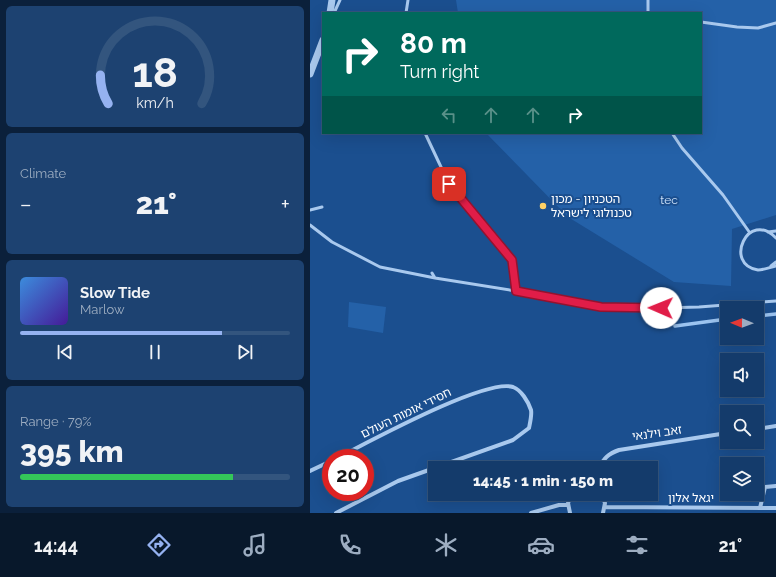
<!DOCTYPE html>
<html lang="en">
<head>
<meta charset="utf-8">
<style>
	body { margin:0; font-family:Raleway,"Noto Sans Hebrew",sans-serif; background:#1d4271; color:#f1f3f6; height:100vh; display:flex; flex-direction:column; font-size:15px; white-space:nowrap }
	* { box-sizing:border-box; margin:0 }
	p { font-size:13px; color:#9dadc1 }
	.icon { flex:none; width:22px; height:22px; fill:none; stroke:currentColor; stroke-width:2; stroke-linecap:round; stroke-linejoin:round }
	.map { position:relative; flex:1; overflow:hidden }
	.panel { display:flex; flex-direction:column; gap:6px; padding:6px; background:#0b203b; width:310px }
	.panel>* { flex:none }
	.top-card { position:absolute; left:12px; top:12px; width:380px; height:122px; border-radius:0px; box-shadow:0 4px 16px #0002,0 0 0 1px #33557e; background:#00695c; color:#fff; overflow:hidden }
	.needle { width:26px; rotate:271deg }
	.buttons { position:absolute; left:410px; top:301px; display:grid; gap:8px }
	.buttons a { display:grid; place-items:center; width:44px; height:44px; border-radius:0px; background:#143b6b; box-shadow:0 4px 16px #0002,0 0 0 1px #33557e; font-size:20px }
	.speed { position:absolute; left:12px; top:449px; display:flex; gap:8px; font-size:20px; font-weight:700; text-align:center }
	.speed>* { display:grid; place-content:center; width:52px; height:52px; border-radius:50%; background:#143b6b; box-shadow:0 4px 16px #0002,0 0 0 1px #33557e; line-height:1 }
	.speed .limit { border:6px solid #d22; background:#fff; color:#111 }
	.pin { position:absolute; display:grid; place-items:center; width:34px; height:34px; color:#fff; margin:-17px; border-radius:8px; box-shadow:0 2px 6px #0006 }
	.me { position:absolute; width:44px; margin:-22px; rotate:271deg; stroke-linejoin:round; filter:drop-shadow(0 0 3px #0008) }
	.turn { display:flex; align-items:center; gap:14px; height:84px; padding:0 12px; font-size:18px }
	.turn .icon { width:52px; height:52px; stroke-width:2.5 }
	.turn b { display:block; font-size:28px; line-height:34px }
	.lanes { display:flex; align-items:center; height:38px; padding:0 12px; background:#0003; justify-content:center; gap:20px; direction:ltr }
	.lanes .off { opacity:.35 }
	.big { font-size:30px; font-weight:800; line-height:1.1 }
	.panel .widget { flex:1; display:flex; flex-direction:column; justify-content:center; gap:6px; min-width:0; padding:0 14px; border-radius:6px; background:#1d4271 }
	.panel .dial { align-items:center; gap:0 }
	.dial svg { height:104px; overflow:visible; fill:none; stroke:#33557e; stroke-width:7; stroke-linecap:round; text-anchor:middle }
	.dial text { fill:#f1f3f6; stroke:none }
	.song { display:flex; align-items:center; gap:12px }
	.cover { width:48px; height:48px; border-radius:6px; background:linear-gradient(135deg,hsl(210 70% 55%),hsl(260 70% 35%)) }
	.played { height:4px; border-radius:2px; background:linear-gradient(90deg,#95b2f1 75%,#33557e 75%) }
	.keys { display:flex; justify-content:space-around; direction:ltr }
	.heat { display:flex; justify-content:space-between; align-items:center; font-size:22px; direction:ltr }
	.charge { height:6px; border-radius:3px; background:linear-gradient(90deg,#34c759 79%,#33557e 0) }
	.trip { position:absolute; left:118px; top:461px; width:230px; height:40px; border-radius:0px; background:#143b6b; box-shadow:0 4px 16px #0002,0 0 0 1px #33557e; font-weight:800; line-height:40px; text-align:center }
	.tab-bar { display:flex; height:64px; justify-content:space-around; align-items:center; background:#08182b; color:#9dadc1 }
	.tab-bar .icon { width:28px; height:28px }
	.tab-bar .current { color:#95b2f1 }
	.tab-bar b { font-size:18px; color:#f1f3f6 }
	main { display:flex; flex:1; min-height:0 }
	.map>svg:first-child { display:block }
	.green { fill:#2461a8 }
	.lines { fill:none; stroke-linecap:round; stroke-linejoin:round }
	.stream { stroke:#9cc4f0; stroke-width:3.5 }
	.service { stroke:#a9c9ee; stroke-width:3 }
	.minor { stroke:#a9c9ee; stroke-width:4 }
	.tertiary { stroke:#a9c9ee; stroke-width:7 }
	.route-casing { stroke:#92132f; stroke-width:10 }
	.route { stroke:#e11d48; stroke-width:7 }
	.poi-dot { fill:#ffd166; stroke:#1b4f8f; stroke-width:1.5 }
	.labels { text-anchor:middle; stroke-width:4; stroke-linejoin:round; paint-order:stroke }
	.poi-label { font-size:12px; fill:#fff; stroke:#1b4f8f; text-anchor:start }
	.park-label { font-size:12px; fill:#cfe3fa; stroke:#1b4f8f }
	.street-label { font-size:12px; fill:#fff; stroke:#1b4f8f }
</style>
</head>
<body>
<main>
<section class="panel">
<div class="widget dial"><svg viewBox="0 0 100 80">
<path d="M14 69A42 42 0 1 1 86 69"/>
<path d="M14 69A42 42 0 0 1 8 47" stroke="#95b2f1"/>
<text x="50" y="56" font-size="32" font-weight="700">18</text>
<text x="50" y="72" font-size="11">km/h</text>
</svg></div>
<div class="widget"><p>Climate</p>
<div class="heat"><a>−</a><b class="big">21°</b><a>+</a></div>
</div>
<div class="widget">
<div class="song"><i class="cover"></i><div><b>Slow Tide</b><p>Marlow</p></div></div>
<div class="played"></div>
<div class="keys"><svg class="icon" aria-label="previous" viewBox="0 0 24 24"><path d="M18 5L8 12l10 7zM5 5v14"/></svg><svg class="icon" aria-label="pause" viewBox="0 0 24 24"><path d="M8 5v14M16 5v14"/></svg><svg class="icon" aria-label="next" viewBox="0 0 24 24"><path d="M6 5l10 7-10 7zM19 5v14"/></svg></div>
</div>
<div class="widget"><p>Range · 79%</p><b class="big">395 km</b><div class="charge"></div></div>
</section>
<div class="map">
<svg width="466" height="513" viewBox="0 0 466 513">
	<rect width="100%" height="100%" fill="#1b4f8f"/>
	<path class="green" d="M146 0H466V215L422 229 421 286 364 282 258 217 176 133H391V13H148Z
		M39 302 76 307 73 333 38 327Z"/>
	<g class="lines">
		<path class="stream" d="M447 316 466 314
			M365 326 417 319"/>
		<path class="service" d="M24 13 30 0
			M96 13 98 0
			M338 13V0
			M391 22 427 27 448 28 466 23
			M115 133 139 184 202 260 206 291
			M362 133 372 148 413 195 440 233
			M0 210 12 207
			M0 225 22 242 70 267 125 278 206 291 291 307 351 308 389 307 466 301
			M458 232 466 231
			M466 238C438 209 413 265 448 270 454 270 460 267 466 266
			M461 266 466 262
			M122 273 125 278"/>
		<path class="minor" d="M447 429 466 426
			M289 468C294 458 298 454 309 450L417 433
			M0 471 21 461
			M291 494 295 503 293 513
			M295 507 466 508
			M450 508 455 487 466 486
			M26 513 88 481 203 440 219 428C220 423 222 415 221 410 218 401 211 390 203 387 175 378 57 443 27 458
			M221 513 249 505H258
			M260 513 258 503 262 494"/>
		<path class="tertiary" d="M20 13 22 0
			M0 74 13 40"/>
	</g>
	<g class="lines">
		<g class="route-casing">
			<path id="route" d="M139 184 202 260 206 291 291 307 351 308"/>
		</g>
		<use href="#route" class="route"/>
	</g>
	<circle class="poi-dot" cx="233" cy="206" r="4"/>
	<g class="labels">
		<g class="poi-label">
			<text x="241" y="203">הטכניון - מכון<tspan x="241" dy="14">טכנולוגי לישראל</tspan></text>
		</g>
		<g class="park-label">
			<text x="359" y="204">tec</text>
		</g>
		<g class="street-label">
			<text transform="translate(96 413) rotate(-26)" y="4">חסידי אומות העולם</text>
			<text transform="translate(347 433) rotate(-8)" y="4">זאב וילנאי</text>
			<text x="381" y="502">יגאל אלון</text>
		</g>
	</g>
</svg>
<div class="buttons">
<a><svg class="needle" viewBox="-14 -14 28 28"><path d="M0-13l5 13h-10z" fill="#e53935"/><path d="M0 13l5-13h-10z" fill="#9dadc1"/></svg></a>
<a><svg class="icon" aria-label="sound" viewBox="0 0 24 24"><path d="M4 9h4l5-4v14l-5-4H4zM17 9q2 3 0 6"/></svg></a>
<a><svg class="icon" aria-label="search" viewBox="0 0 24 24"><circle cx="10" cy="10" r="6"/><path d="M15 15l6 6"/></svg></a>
<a><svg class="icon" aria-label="layers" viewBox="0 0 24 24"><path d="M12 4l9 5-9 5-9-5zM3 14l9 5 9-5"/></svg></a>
</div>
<div class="speed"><div class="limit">20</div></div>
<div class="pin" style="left:139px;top:184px;background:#d93025"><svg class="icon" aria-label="arrive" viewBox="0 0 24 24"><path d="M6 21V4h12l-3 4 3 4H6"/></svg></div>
<svg class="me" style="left:351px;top:308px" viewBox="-20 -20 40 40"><circle r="19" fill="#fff"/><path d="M0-13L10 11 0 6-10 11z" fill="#e11d48"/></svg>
<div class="trip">14:45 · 1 min · 150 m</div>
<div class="top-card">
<div class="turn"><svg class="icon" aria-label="right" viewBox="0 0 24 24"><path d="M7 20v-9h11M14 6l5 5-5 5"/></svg><div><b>80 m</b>Turn right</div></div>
<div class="lanes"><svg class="icon off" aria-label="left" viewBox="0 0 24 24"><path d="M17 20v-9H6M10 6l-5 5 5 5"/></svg><svg class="icon off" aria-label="ahead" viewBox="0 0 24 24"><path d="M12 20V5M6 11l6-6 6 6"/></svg><svg class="icon off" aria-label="ahead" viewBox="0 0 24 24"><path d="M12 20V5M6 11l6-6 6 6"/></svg><svg class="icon" aria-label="right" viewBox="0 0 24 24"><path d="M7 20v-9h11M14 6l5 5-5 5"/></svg></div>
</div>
</div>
</main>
<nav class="tab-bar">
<b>14:44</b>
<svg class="icon current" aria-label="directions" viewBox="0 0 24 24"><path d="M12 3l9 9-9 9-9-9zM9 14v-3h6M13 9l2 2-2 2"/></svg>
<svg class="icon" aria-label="music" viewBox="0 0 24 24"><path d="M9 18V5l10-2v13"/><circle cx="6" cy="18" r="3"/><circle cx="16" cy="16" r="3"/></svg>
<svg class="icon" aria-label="phone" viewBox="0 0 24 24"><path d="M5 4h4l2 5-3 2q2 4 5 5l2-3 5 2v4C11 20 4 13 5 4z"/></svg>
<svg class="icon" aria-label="climate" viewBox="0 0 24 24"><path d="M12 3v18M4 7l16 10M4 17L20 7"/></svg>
<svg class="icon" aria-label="car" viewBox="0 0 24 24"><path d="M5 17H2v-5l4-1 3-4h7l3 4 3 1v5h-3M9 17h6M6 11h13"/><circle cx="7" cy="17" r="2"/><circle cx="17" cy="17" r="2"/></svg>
<svg class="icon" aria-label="filters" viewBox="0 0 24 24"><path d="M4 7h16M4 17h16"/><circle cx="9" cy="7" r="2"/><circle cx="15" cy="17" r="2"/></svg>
<b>21°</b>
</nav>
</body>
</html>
